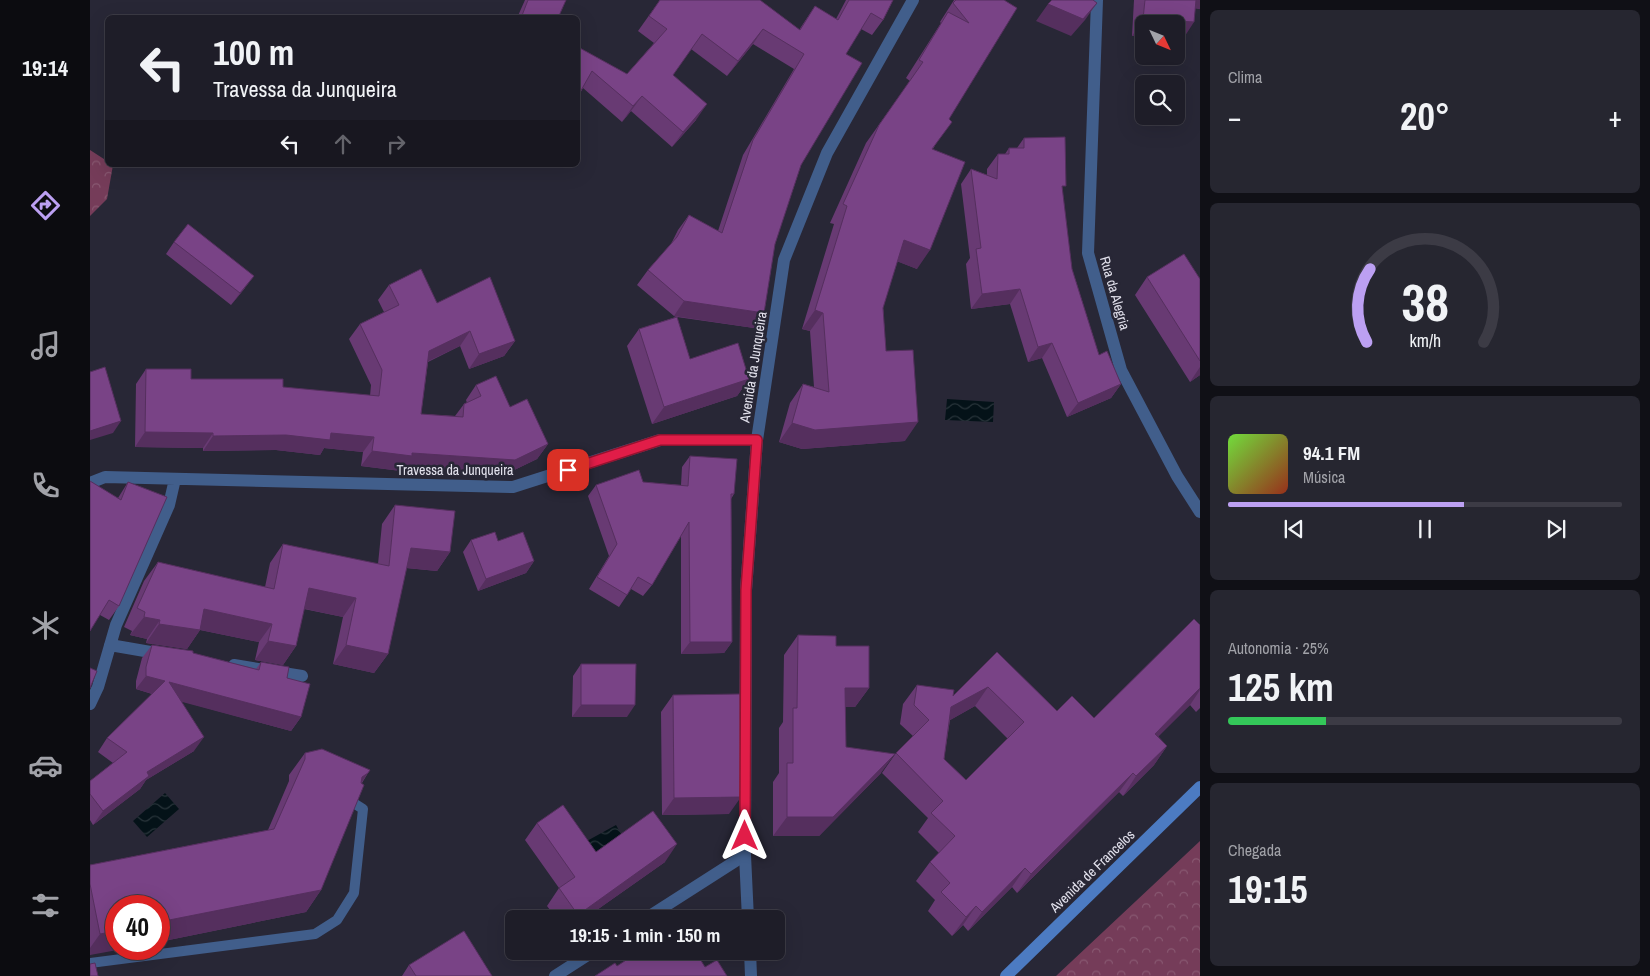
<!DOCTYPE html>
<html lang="pt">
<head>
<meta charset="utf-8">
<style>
	body { margin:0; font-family:"Archivo Narrow",sans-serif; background:#262630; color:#f1f3f6; height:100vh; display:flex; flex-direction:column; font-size:19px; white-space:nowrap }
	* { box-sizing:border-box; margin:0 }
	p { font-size:16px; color:#a1a2a8 }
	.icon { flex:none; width:28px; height:28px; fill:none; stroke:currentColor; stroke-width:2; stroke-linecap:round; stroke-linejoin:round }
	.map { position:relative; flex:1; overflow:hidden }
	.side { display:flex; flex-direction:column; gap:10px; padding:10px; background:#101016; width:450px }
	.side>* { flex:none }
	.banner { position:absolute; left:15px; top:15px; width:475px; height:152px; border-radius:8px; box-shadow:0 5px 20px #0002,0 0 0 1px #3c3b45; background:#1e1d28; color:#f1f3f6; overflow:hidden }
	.needle { width:32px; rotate:133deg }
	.fabs { position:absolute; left:1045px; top:15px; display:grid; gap:10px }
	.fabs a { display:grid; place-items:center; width:50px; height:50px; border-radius:8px; background:#1e1d28; box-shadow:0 5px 20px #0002,0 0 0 1px #3c3b45; font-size:25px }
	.speed { position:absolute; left:15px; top:895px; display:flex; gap:10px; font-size:25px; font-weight:700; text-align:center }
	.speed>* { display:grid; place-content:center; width:65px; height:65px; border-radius:50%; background:#1e1d28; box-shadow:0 5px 20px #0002,0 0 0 1px #3c3b45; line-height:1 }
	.speed .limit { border:8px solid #d22; background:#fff; color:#111 }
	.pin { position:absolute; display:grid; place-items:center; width:42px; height:42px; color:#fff; margin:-21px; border-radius:10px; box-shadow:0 2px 8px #0006 }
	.me { position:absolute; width:55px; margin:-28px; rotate:0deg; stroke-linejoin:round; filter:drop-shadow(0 0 4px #0008) }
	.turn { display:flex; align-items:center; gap:18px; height:105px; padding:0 25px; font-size:22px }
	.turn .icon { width:65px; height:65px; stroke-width:2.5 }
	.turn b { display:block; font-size:35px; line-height:42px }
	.lanes { display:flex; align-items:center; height:48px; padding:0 25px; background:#0003; justify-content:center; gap:25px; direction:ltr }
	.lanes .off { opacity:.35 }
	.big { font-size:38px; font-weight:700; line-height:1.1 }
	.side .tile { flex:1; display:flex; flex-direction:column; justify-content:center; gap:8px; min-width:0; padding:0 18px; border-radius:8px; background:#262630 }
	.side .dial { align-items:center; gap:0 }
	.dial svg { height:130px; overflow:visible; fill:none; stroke:#3c3b45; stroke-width:7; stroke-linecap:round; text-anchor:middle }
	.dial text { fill:#f1f3f6; stroke:none }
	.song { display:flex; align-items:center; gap:15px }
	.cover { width:60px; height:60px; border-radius:8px; background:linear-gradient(135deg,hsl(100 70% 55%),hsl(10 70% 35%)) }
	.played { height:5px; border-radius:2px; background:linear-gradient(90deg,#bca0f2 60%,#3c3b45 60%) }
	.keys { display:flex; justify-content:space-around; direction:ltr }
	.heat { display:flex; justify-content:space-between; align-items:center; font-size:28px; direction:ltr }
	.charge { height:8px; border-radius:4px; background:linear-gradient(90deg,#34c759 25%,#3c3b45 0) }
	.trip { position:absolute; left:415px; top:910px; width:280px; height:50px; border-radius:8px; background:#1e1d28; box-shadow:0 5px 20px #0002,0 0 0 1px #3c3b45; font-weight:700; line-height:50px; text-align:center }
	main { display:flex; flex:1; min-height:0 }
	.tab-bar { display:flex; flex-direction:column; width:90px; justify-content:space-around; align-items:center; background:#0c0c10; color:#a1a2a8 }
	.tab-bar .icon { width:35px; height:35px }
	.tab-bar .on { color:#bca0f2 }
	.tab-bar b { font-size:22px; color:#f1f3f6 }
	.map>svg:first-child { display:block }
	.forest { fill:url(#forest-crowns) }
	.water { fill:url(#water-waves) }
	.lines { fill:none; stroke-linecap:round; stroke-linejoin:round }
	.service { stroke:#415e8b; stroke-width:10 }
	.minor { stroke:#415e8b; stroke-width:12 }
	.tertiary { stroke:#415e8b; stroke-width:12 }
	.secondary { stroke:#4c7bc2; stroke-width:12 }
	.wall { fill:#683a73; fill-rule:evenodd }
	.shaded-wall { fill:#552f5e }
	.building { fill:#794386; stroke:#552f5e; fill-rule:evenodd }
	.route-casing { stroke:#92132f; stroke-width:12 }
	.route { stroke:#e11d48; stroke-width:9 }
	.labels { text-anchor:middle; stroke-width:5; stroke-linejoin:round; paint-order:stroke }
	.street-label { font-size:14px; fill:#e3e2ed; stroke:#282736 }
</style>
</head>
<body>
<main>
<nav class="tab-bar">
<b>19:14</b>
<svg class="icon on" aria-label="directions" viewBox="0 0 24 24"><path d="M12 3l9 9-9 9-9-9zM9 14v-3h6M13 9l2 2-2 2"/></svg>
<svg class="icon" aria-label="music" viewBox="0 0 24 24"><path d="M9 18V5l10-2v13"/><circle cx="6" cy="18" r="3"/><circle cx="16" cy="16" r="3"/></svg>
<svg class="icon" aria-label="phone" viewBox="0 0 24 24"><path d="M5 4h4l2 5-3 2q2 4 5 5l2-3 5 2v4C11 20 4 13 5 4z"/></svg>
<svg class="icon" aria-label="climate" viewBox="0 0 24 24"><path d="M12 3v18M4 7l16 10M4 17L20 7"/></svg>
<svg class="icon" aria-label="car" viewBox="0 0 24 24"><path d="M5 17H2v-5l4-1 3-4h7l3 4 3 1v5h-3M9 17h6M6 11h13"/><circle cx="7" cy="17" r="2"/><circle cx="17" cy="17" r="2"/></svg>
<svg class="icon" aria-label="filters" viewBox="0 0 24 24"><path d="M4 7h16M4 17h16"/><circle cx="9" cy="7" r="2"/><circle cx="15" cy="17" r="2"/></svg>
</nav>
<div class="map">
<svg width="1110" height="976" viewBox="0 0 1110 976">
	<defs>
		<pattern id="forest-crowns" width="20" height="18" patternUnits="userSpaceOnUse" patternTransform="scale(1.25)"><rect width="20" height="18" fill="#753c59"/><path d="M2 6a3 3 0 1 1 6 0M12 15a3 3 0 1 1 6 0" fill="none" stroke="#885871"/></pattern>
		<pattern id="water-waves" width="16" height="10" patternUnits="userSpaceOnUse" patternTransform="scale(1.25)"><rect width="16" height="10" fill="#041218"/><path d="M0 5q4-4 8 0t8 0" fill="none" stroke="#28343a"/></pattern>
	</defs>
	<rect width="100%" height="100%" fill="#282736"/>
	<path class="forest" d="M0 150 17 161 18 165H23L17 199 0 216Z
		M1110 841V976H966Z"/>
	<path class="water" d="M857 399 904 402 903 422 855 420Z
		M75 793 89 809 57 837 43 821Z
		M526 825 534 839 503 856 495 842Z"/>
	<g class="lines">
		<path class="service" d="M0 963 225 934 247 920 264 893 273 809 262 802"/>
		<path class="minor" d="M1007 0 998 253 1031 370 1087 476 1110 512
			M0 483 15 477 423 487 570 440H667
			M20 645 72 654
			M144 665 212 676
			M0 704 8 687 26 625 79 505 85 479
			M555 919 655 855
			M465 976 504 951"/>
		<path class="tertiary" d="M658 919 655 855 656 590 667 440 694 260 737 153 823 0
			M660 951 661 976"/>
		<path class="secondary" d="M916 976 1110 787"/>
	</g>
	<path class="wall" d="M435 0H476L468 18H427Z
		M570 0 709 30 725 6 746 19 756 0H803L793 20 782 35 771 29 756 54 711 165 685 244 674 313 664 328 587 317 600 359 659 379 647 396 562 424 537 346 549 329 586 317 584 316 547 285 558 270 581 244 588 230 599 215 628 231 653 155 704 69 663 44 637 76 601 49 583 75 606 120 582 147 541 111 532 122 493 88 488 97V47L537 74 564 43 548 31Z
		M864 0H914L859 119 843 149 827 269 807 261 793 308 796 351 815 441 712 449 689 442 700 403 713 384 724 387 720 331 712 329 744 224 740 223 776 143 820 81 816 78 851 23 850 22Z
		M1044 0H1110V9L1105 8 1093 39 1054 24V36H1042Z
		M934 138 972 191 982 269 1009 355 1031 384 1021 398 977 417 952 358 938 362 920 304 881 309 876 264 880 258 871 184 881 169 897 175V169L908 154H915L919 148H927Z
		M84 242 155 288 141 305 76 254Z
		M1057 277 1110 279V375L1100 382 1045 295Z
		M299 285 347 303 425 341 414 356 379 369 370 346 338 362 331 414 365 416 374 404 377 403 376 400 386 385 420 407 458 444 447 459 414 475 313 468 311 471 271 466 273 452 234 448 230 455 186 450 113 451V448L45 447 46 384 56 369 101 379 193 387 280 396 281 385 259 339 270 324 294 312 288 300Z
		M600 456 644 494 641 499 642 642 634 653 591 654V536L562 585 553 596 541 589 529 607 499 589 519 556 498 496 506 485 553 482 591 485 592 467Z
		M38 482 29 606 19 620 10 615 28 498Z
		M305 505 360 552 347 571 316 568 298 654 284 673 243 664 253 617 214 609 206 646 193 665 165 660 169 642 110 630 97 649 56 643 57 639 40 635 42 631 34 627 54 581 68 562 175 587 180 563 193 544 288 564 292 524Z
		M381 540 408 541 444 561 436 573 388 591 373 552Z
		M1110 625V708L1106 712 1100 705 1068 736 1077 746 1064 765 1033 796 1029 792 927 893 922 887 878 931 873 925 862 936 838 911 845 900 826 881 840 862 849 853 828 832 838 818 792 773 806 753 823 736 810 724 813 704 827 685 863 696 907 652 967 711 1004 718ZM885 706 918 739 876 780 854 759 860 720Z
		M708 635 746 646 779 688 765 707H755L756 747 791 773 729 836H683V782L689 773V728L693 722 694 655Z
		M62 645 103 653 166 669 171 662 197 678 211 717 201 731 91 701 104 751 56 780 50 789 3 825 0 820V781L23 763 8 752 17 738 62 694 46 689V681L52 658Z
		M491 664 537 717H482L483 676Z
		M583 695 639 814 572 815 571 712Z
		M215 753 278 773 272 783 231 890 216 912 69 942V906L0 955V865L178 830 199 781V775Z
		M447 823 506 852 575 862 494 919H467L457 906 469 888 435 840Z
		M319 965 402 976H312Z"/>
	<path class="shaded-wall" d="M1100 0H1110V9L1095 7Z
		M1007 3 995 20 981 36 946 21 958 4Z
		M1053 19 1104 22 1093 39 1086 38V24H1054V36H1042Z
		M673 29 663 44 637 76 648 61Z
		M552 96 541 111 532 122 543 106Z
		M617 104 606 120 582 147 593 132Z
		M814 240 840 250 827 269 801 259Z
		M164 276 155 288 141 305 150 293Z
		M930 289 920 304 881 309 892 294Z
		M594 301 674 313 664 328 584 316Z
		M725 310 733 313 720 331 712 329Z
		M380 331 370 346 328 366 339 351Z
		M425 341 414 356 379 369 389 354Z
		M962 343 952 358 938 362 948 347Z
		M1110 367V375L1100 382Z
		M659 379 647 396 562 424 574 407Z
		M1031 384 1021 398 977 417 988 403Z
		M31 421 23 433 0 440V431Z
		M828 422 815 441 712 449 689 442 702 423Z
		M55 432 123 433 113 448 45 447Z
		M241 433 284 437 273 452 234 448 230 455 186 450 113 451 123 436Z
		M458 444 447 459 414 475 313 468 311 471 271 466 282 451 322 453Z
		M321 548 360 552 347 571 307 567Z
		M444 561 436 573 388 591 396 579Z
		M219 588 266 598 253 617 206 607Z
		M114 609 182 624 169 642 101 628Z
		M54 617 70 620 57 639 40 635Z
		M69 624 110 630 97 649 56 643Z
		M178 641 206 646 193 665 165 660Z
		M600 642H642L634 653 591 654Z
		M256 645 298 654 284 673 243 664Z
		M56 676 75 681 66 695 46 689Z
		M79 682 211 717 201 731 70 696Z
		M898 687 885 706 848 727 861 707Z
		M755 688H779L765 707H741Z
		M1110 688V690L1100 705 1052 753 1065 734Z
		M491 705H545L537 717H482Z
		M114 737 104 751 56 780 50 789 3 825 13 811 57 772Z
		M1077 746 1064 765 1033 796 1046 776Z
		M805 754 791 773 729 836H683L697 817Z
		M278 773 263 795 272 777Z
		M1043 773 1029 792 927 893 941 874Z
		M651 797 639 814 572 815 584 798Z
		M587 844 575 862 494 919H485L488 915Z
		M935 868 922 887 878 931 892 912Z
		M231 890 216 912 69 942V922Z
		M886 906 873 925 862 936 876 917Z
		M26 931V949H33L0 955V948L10 934Z"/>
	<path class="building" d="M438 0H476L468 18H431Z
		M570 0H670L710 30 725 6 748 20 759 0H803L793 20 781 13 756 54 772 63 711 165 685 244 674 313 594 301 558 270 587 237 599 215 632 233 663 140 714 54 673 29 648 61 612 34 583 75 617 104 593 132 552 96 543 106 502 71 489 94H488V47L537 74 577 29 559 16Z
		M866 0H914L927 8 859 119 862 122 842 149 875 162 840 250 814 240 793 308 796 351 823 350 828 422 725 430 702 423 713 384 739 392 733 313 725 310 757 206 753 204 789 125 833 62 829 60 858 12 879 23 863 3Z
		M962 0H1003L1007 3 993 19 958 4Z
		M1055 0H1106L1104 22 1053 19Z
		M975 137 976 186H972L982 269 1009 355 1017 351 1031 384 988 403 962 343 948 347 930 289 892 294 886 249 891 248 881 169 907 179 908 154H919V148H934V138Z
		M98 224 164 276 150 293 84 242Z
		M1094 254 1110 279V361L1057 277Z
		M331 269 347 303 400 277 425 341 389 354 380 331 339 351 331 414 373 417 374 404 391 396 386 385 406 376 420 407 437 399 458 444 425 460 322 453V456L282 451 284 437 241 433 240 440 196 435 123 436V433L55 432 56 369H101V379H193V387L289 396 292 370 270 324 309 305 299 285Z
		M587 317 600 359 648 343 659 379 574 407 549 329Z
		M15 367 31 421 0 431V372Z
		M600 456 647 459 644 494H641L642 642H600L599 522 562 585 548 577 537 595 507 577 527 544 506 485 549 470 553 482 598 486Z
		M0 481 31 500 38 482 77 497 29 606 19 600 0 631Z
		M305 505 365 511 360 552 321 548 298 654 256 645 266 598 219 588 206 646 178 641 182 624 114 609 110 630 69 624 70 620 54 617 55 612 47 608 68 562 184 589 193 544 299 566Z
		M405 532 408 541 433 532 444 561 396 579 381 540Z
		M1104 619 1110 625V688L1065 734 1077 746 1046 776 1043 773 941 874 935 868 892 912 886 906 876 917 851 892 860 883 840 862 865 836 841 813 853 801 806 753 839 720 824 705 827 685 864 690 863 696 907 652 967 711 982 696 1004 718ZM898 687 934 722 876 780 854 759 861 707Z
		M708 635 746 636V646H779V688H755L756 747 805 754 743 817H697V763H703V708H707Z
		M62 645 103 651V653L169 670 171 662 199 667 197 678 220 684 211 717 79 682 114 737 57 772 59 776 13 811 0 794V781L37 752 17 738 75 681 56 676V667Z
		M491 664H546L545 705H491Z
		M0 668 7 671 0 688Z
		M650 694 651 797 584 798 583 695Z
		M232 749 280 770 278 773 272 777 271 783 274 785 231 890 69 922V906H26V931L10 934 0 884V865L184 829 215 759V753Z
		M473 805 506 852 563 811 587 844 488 915 469 888 485 877 447 823Z
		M374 931 402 976H326L319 965Z
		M550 951H605L615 967 627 960 637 976H505L525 963 527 966Z
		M5 963 8 976H0V964Z"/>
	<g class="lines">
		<g class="route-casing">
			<path id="route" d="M478 470 570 440H667L656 590 655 836"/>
		</g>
		<use href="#route" class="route"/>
	</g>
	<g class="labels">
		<g class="street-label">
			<text transform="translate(1025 293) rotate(74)" y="5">Rua da Alegria</text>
			<text transform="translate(663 367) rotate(-81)" y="5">Avenida da Junqueira</text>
			<text x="365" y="475">Travessa da Junqueira</text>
			<text transform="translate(1002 871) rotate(-44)" y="5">Avenida de Francelos</text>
		</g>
	</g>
</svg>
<div class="fabs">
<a><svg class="needle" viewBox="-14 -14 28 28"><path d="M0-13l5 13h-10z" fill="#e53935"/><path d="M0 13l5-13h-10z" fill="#a1a2a8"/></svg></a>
<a><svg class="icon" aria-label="search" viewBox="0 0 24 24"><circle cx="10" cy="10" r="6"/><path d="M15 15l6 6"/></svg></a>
</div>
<div class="speed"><div class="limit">40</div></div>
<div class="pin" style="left:478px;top:470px;background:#d93025"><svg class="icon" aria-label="arrive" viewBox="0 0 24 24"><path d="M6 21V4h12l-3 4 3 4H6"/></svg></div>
<svg class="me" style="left:655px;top:836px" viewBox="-20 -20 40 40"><path d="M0-17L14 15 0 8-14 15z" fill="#e11d48" stroke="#fff" stroke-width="4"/></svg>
<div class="trip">19:15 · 1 min · 150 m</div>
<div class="banner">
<div class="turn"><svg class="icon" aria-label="left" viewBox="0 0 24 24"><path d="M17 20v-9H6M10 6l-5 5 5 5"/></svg><div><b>100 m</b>Travessa da Junqueira</div></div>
<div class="lanes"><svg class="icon" aria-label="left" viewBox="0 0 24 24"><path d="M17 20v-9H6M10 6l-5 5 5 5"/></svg><svg class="icon off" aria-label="ahead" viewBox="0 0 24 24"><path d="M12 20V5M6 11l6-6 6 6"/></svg><svg class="icon off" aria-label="right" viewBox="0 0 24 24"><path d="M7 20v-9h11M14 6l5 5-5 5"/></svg></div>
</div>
</div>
<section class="side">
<div class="tile"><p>Clima</p>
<div class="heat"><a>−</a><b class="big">20°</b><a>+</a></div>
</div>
<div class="tile dial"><svg viewBox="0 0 100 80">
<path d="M14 69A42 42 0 1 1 86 69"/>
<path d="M14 69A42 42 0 0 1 16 24" stroke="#bca0f2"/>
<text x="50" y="56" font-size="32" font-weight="700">38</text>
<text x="50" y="72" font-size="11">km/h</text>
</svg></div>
<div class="tile">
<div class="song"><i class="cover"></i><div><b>94.1 FM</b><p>Música</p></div></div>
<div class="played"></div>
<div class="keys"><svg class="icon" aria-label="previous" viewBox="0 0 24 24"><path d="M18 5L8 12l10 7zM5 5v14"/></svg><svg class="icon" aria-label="pause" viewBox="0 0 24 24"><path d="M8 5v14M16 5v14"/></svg><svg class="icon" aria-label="next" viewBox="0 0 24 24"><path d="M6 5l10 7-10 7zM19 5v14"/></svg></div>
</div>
<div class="tile"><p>Autonomia · 25%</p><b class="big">125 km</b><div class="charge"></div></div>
<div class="tile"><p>Chegada</p><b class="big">19:15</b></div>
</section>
</main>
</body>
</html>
